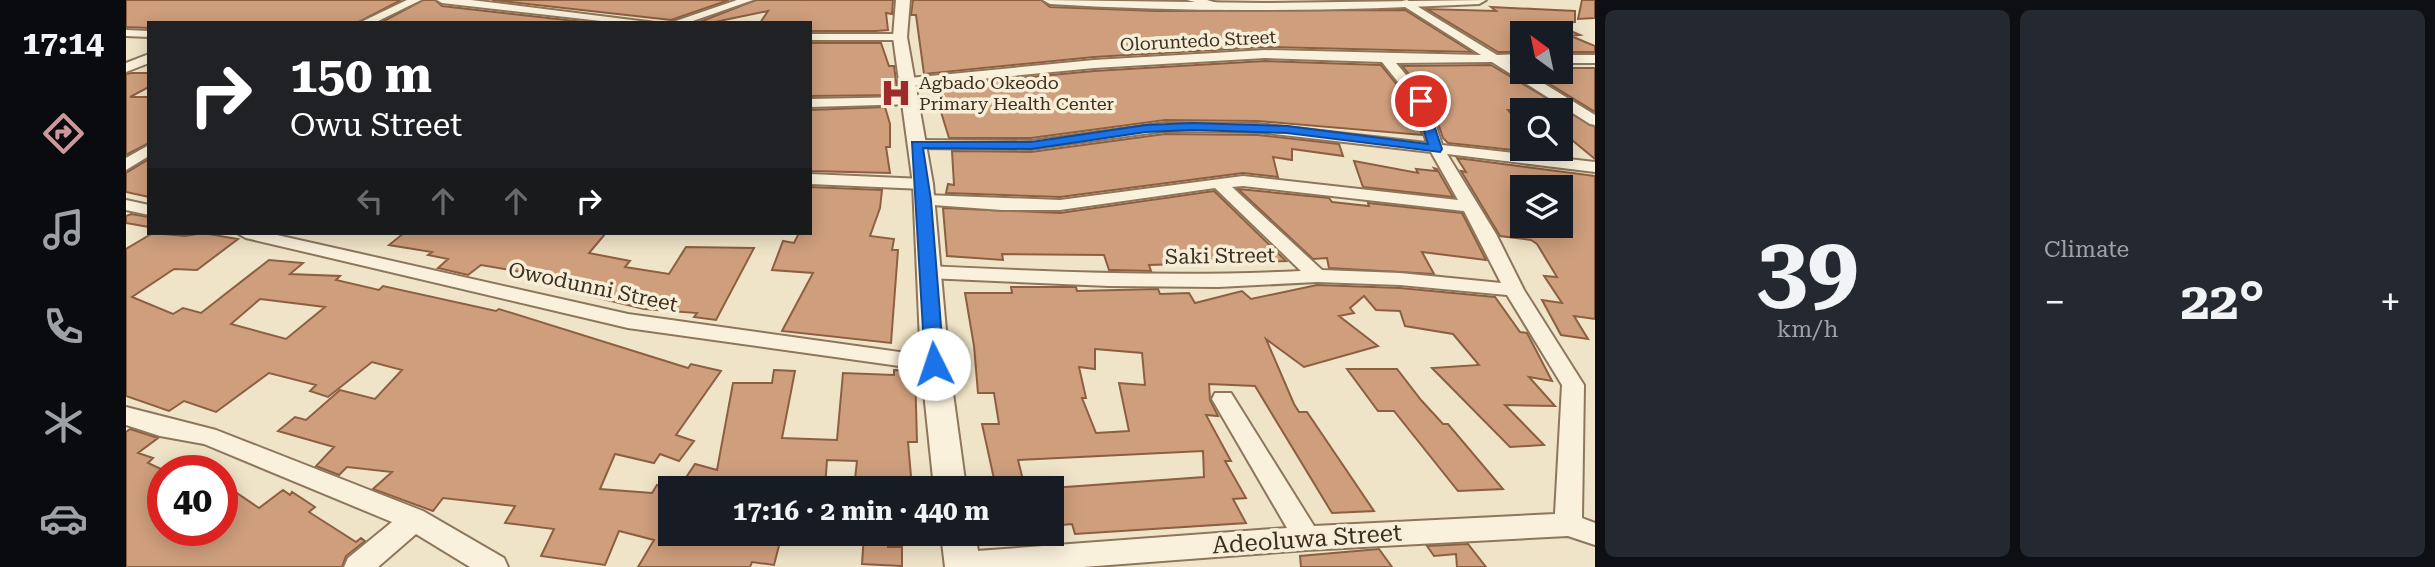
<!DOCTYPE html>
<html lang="en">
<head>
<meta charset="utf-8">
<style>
	body { margin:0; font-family:"Roboto Serif",serif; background:#242831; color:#f1f3f6; height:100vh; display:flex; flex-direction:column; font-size:26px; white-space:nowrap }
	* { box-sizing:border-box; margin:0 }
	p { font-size:23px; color:#9ea1a6 }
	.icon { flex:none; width:38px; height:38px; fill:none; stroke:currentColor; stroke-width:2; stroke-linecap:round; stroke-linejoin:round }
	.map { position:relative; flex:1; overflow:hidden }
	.side { display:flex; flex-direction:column; gap:10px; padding:10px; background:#0d0f14; width:840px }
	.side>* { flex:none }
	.top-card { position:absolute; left:21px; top:21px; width:665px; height:214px; border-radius:0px; box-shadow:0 4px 18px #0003; background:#202124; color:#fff; overflow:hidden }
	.needle { width:46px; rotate:327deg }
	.tools { position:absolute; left:1384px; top:21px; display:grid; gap:14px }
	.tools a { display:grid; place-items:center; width:63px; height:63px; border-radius:0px; background:#171b24; box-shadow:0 4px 18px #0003; font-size:35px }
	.speed { position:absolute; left:21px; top:455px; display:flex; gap:14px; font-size:35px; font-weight:700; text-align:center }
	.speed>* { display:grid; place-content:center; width:91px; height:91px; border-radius:50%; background:#171b24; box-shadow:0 4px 18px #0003; line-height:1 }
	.speed .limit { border:10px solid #d22; background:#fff; color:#111 }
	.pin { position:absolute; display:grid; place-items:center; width:60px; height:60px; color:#fff; margin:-30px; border:4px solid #fff; border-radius:50%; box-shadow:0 2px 7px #0007 }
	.me { position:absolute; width:77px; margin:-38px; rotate:356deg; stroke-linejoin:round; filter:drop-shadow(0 0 5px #0008) }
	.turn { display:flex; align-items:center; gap:24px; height:147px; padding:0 28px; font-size:32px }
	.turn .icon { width:91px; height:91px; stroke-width:2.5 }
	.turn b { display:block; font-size:49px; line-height:60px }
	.lanes { display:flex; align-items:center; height:66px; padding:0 28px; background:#0003; justify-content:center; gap:35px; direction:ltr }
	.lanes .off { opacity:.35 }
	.big { font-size:52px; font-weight:700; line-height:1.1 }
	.side .card { flex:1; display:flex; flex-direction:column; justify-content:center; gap:10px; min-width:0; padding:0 24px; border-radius:10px; background:#242831 }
	.side .dial { align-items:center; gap:0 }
	.dial b { font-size:91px; line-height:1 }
	.heat { display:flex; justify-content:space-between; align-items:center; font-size:38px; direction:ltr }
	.side .tiles { flex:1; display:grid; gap:10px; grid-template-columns:repeat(2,1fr) }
	.trip { position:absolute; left:532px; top:476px; width:406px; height:70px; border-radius:0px; background:#171b24; box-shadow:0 4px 18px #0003; font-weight:700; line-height:70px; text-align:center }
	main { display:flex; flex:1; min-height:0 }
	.menu { display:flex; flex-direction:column; width:126px; justify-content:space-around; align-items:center; background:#090b0e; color:#9ea1a6 }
	.menu .icon { width:49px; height:49px }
	.menu .on { color:#cc999b }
	.menu b { font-size:32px; color:#f1f3f6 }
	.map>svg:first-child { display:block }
	.building { fill:#cf9f7d; stroke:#8d5f41; stroke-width:2; fill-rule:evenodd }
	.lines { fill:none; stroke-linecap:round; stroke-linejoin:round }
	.minor-casing { stroke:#8d765c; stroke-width:4 }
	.tertiary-casing { stroke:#8d765c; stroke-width:4 }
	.minor { fill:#faf1dc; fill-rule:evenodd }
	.tertiary { fill:#faf1dc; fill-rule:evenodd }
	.route { fill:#1a73e8; stroke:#114b97; stroke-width:2 }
	.labels { text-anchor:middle; stroke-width:7; stroke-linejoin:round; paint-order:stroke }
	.far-street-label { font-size:18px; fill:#3d2e20; stroke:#f7eed8 }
	.far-poi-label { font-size:18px; fill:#3d2e20; stroke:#f7eed8; text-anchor:start }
	.street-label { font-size:21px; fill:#3d2e20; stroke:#f7eed8 }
	.near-street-label { font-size:24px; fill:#3d2e20; stroke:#f7eed8 }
</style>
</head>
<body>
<main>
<nav class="menu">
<b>17:14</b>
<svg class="icon on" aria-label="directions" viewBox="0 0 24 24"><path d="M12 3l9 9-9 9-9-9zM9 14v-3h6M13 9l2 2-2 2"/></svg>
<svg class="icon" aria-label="music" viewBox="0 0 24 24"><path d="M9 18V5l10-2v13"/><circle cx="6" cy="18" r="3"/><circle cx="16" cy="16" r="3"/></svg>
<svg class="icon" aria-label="phone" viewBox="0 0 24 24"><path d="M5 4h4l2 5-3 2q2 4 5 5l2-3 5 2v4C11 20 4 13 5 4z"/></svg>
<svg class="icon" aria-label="climate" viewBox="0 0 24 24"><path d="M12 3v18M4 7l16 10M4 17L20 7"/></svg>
<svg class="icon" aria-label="car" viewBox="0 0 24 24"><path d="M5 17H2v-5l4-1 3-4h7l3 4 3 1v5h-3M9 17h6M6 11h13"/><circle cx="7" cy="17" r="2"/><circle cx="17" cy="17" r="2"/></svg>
</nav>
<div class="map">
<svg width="1469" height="567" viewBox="0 0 1469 567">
	<rect width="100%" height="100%" fill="#f0e4c8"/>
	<path class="building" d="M0 0H275L231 23H23V28L0 27Z
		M297 0H309L316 6 467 23H254Z
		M366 0H603L545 20Z
		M630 0H767L766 14 760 13 762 30 750 31H684V23H634L642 11 584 23 576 21Z
		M787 0H915L924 7 1031 11 1279 10 1346 52 1139 47 968 57 798 74 790 15H785Z
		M1456 0H1469V18L1452 19Z
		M1365 7 1449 11V22L1426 23 1454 35 1445 36 1469 46V52H1444L1435 48V33H1406L1396 29V52H1372L1301 9 1370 11Z
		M684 43H755L763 66H768L772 95 684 96Z
		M1139 61 1255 65 1286 103 1296 135 1132 121 1039 120 905 138H823L815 112 828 111 809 86 968 71Z
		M1365 65 1469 127V159L1435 131V110H1405L1396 104V110H1382L1396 127V151L1322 143 1317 138 1304 99 1276 66Z
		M1435 68H1469V112L1404 72H1435Z
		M6 73H23V87L4 97H23V143L0 155V74Z
		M759 107 764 124V147H760L764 173 684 171V110Z
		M1039 134 1132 135 1213 144 1217 156 1166 149V160L1147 157 1152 177 1117 173 934 197 820 193 822 184 828 185 826 151 905 152Z
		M1331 158 1469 176V319L1448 316 1462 339 1435 335 1416 300 1436 303 1418 276 1431 277 1411 244 1405 240 1374 236 1335 171 1340 172ZM1396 187H1435V226H1396Z
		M23 159V197L0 192V173Z
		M1228 161 1292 173 1290 169 1310 171 1308 168 1311 169 1327 197 1237 187Z
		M684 187 756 190 754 208 744 236 768 239 766 250H772L765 343 656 331 687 273 646 270 657 241 668 243 673 233H684Z
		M1112 189 1203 198 1206 202 1243 206 1242 203 1336 213 1360 260 1296 252 1308 274 1203 268 1201 258 1187 259Z
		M1088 191 1160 261 1023 265 1025 271 988 270H983L978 255 876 254 877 260 821 256 817 208 934 213Z
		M5 214 23 217V227L0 223V216Z
		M27 233 59 236 77 233 112 239 71 270 48 269 6 297 47 314 57 308 75 313 143 260 177 263 164 274 214 276 210 280 253 290 257 286 370 311 373 309 562 368 565 364 595 371 550 435 568 441 553 461 534 454 528 463 489 454 474 489 526 493 531 485 544 488V534H656L648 565 626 562 624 567H512L528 540 493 531 479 565 415 556 428 529 379 523 389 506 317 498 307 511 247 489 266 472 221 467 213 475 190 466 208 447 152 431 169 417 180 420 214 390 249 399 276 370 246 362 202 397 184 391 190 385 143 373 90 412 58 401 43 411 0 396V249ZM134 299 199 307 160 339 105 324Z
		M278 233H480L463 253 504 261 499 267 543 274 560 247 628 248 590 320 568 317 571 313 518 309 456 294 462 289 431 283 433 281 412 275 355 265 342 275 312 268 322 259 302 255 306 252 263 245Z
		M1191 285 1274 288 1369 297 1394 332 1401 333 1426 381 1403 377 1429 406 1379 405 1418 445 1384 447 1306 368 1353 365 1327 334 1279 326 1274 311 1250 310 1238 296 1224 308 1228 313 1213 316 1252 346 1178 367 1140 339 1168 404 1173 412H1181L1248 511 1206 513 1129 386 1083 384 1084 400 1092 416 1080 415 1105 461H1099L1120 498 1107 499 1120 523 949 534 946 524 926 526V488L1078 477 1077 451 892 460 899 488H870L856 424H873L868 393H852L848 346 839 293H886L885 287H950L951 291 1032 289 1034 294 1063 293 1069 303 1116 291 1125 299ZM969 349 1016 353 1019 385 993 383 1003 431 970 433 956 398H960L953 367 969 369Z
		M1221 369H1271L1295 400 1317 424H1322L1377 489 1332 491 1268 411H1252Z
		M648 370 669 371 656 438 711 440 717 373 768 375V370L789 371 791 442H782L786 488H728L731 461 701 460 699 488H553L569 464 591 470 607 383H646Z
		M4 429 32 438 12 453 27 458 22 463 37 470V530H96V483L133 508 157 490 164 495 166 492 189 507 183 512 230 542 235 538 239 541 220 556 216 567H0V432Z
		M738 534H762V547H776V566L736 564Z
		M1342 544 1360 567H1331L1330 554 1308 556 1301 546Z
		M1253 549 1266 567H1175L1174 556Z"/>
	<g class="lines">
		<g class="minor-casing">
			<path id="minor" d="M281 0H295L248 23H233Z
				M311 0H345L530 23H493L316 3Z
				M611 0H627L561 23H544Z
				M1061 0H1081L1105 7 1100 10Z
				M1281 0 1371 55 1396 54V62H1383L1469 115V125L1464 124 1366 62 1270 63 1302 101 1316 145 1469 162V172L1321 154 1370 234 1398 290 1458 385 1456 518 1469 523V545L1442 536 1181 550 957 567H824L827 555 837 552 1161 528 1086 399 1089 393H1105L1188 526 1429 514 1436 385 1381 295 1274 285 1191 282 1092 287 983 286 801 278 792 272 801 266C926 272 1050 277 1175 271L1089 188 934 210H876L793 204 791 200 793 196 799 195 934 200 1117 176 1332 200 1305 152 1132 132 1039 131 905 149 790 148 783 144 790 140 905 141 1039 123 1132 124 1301 143 1288 102 1256 62 1139 58 968 68 783 86 777 82 783 78 968 60 1139 50 1355 55 1276 5V1ZM1117 186 1338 211 1375 283 1274 273 1196 270 1106 187Z
				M0 30 23 31V37L0 36Z
				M684 34H774L780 37 774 40H684Z
				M23 54V63L0 72V63Z
				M1435 55H1469V63H1435Z
				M783 97 790 101 788 104 684 107V99Z
				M23 145V156L0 170V158Z
				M684 174 797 179 805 184 797 189 684 184Z
				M0 200 23 205V215L0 210Z
				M111 233H142L502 314 809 357 817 359 820 364 817 369 809 371 502 328 120 238Z
				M0 407 90 430 297 511 378 558 382 567H344L290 534 252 567H218L222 558 266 522 78 444 34 436 0 425Z"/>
		</g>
		<g class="tertiary-casing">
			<path id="tertiary" d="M770 0H784L781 37 807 184 823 364 840 488H808L795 364 787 184 767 37Z
				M917 0 1138 3 1360 0 1353 4C1210 11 1067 13 924 4Z
				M815 534H849L855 567H819Z"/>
		</g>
		<use href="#minor" class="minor"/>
		<use href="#tertiary" class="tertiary"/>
	</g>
	<path class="route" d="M1295 98 1300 101 1316 149 1314 152 1161 133 1066 130 1020 132 905 149 797 148 805 200 818 364 808 370 799 364 786 142H905L1020 125 1066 123 1161 126 1302 144 1289 101Z"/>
	<defs>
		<g id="hospital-bare" transform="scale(2.415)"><path d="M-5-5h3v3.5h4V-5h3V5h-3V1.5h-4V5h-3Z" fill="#9e2a2b" stroke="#f7eed8" stroke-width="2.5" paint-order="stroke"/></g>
	</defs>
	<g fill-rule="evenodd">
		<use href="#hospital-bare" x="770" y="93"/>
	</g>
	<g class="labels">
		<g class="far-street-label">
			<text transform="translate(1072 41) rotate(-3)" y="6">Oloruntedo Street</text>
		</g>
		<g class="far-poi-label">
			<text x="793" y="89">Agbado Okeodo<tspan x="793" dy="21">Primary Health Center</tspan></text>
		</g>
		<g class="street-label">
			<text transform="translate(1094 256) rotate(-1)" y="7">Saki Street</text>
			<text transform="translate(467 287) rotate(12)" y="7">Owodunni Street</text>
		</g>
		<g class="near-street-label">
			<text transform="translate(1181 539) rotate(-4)" y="8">Adeoluwa Street</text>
		</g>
	</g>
</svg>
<div class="tools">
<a><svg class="needle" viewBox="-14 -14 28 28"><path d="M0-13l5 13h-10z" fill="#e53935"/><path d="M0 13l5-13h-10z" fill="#9ea1a6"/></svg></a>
<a><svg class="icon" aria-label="search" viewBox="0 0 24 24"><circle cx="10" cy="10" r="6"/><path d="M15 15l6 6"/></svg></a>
<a><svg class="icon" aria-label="layers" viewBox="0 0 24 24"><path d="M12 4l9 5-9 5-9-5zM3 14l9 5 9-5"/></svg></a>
</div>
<div class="speed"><div class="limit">40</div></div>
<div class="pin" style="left:1295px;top:101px;background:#d93025"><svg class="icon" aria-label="arrive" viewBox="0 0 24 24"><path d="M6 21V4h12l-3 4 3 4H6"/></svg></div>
<svg class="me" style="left:808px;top:364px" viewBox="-20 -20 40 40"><circle r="19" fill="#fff"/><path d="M0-13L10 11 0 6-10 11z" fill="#1a73e8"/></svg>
<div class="trip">17:16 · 2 min · 440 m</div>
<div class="top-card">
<div class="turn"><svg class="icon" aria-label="right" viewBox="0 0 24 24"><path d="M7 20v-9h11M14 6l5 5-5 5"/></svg><div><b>150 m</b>Owu Street</div></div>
<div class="lanes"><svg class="icon off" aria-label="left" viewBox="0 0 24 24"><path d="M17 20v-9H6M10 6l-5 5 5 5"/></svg><svg class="icon off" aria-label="ahead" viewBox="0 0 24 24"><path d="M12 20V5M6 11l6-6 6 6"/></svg><svg class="icon off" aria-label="ahead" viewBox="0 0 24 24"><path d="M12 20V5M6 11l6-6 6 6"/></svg><svg class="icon" aria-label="right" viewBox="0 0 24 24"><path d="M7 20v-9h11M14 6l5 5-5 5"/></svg></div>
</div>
</div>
<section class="side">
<div class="tiles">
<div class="card dial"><b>39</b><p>km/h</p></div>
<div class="card"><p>Climate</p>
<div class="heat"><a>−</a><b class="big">22°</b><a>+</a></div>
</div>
</div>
</section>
</main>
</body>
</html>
